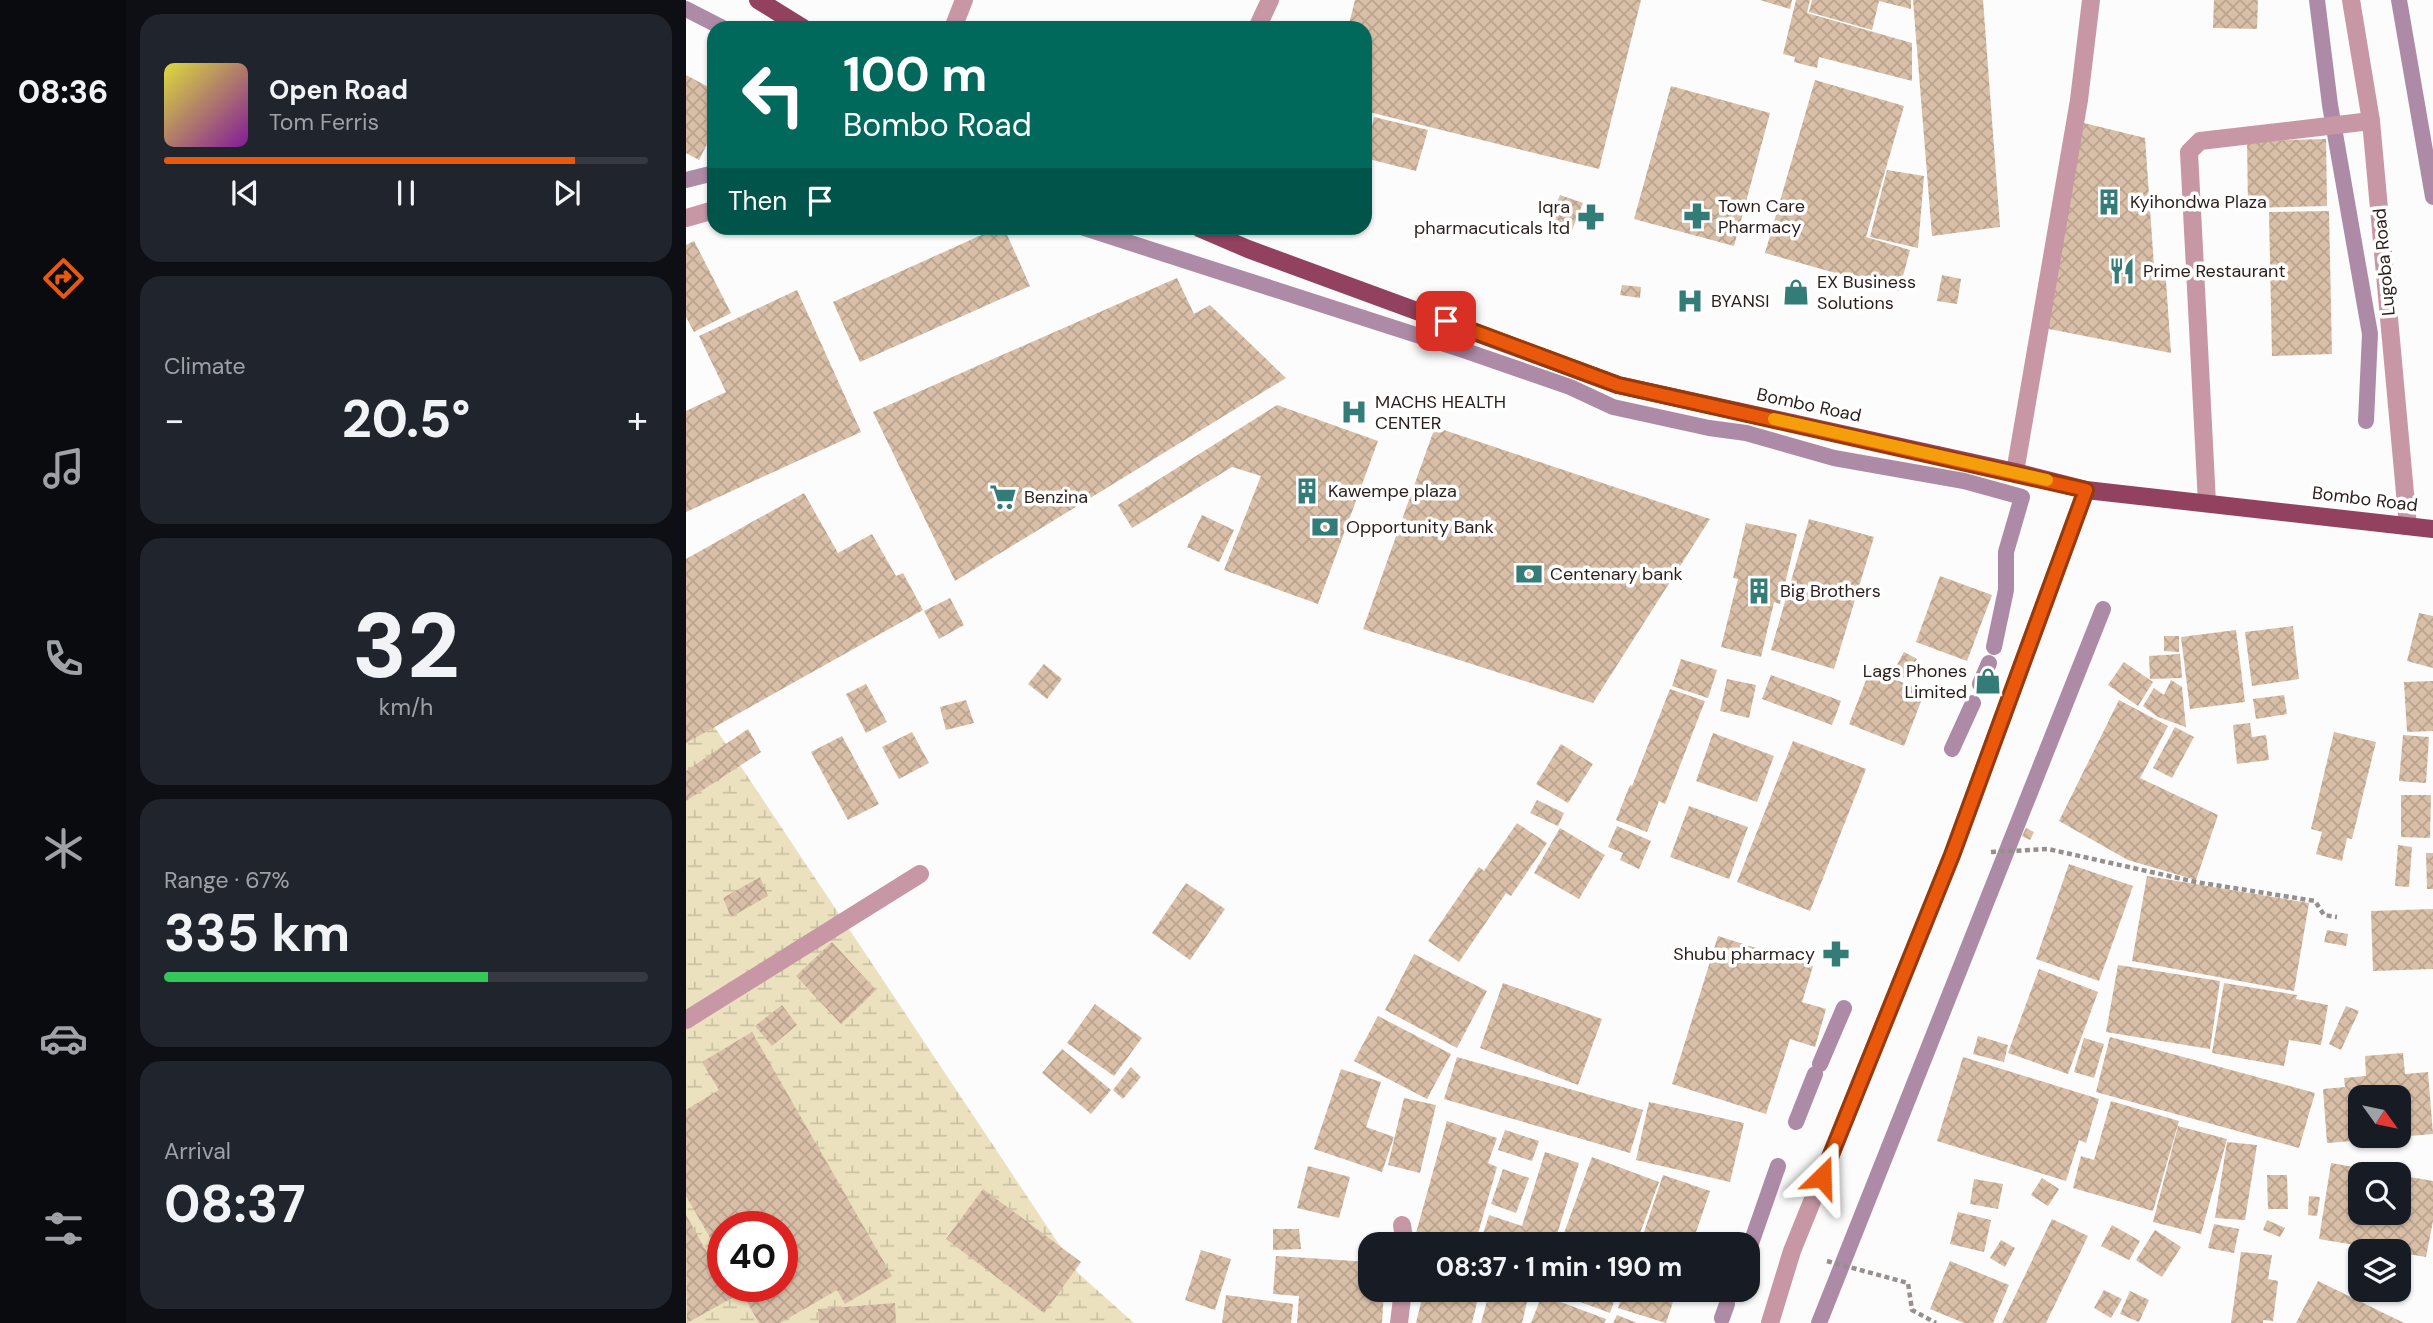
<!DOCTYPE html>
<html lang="en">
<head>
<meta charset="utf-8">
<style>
	body { margin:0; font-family:"DM Sans",sans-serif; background:#20242c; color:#f1f3f6; height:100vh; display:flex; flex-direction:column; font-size:26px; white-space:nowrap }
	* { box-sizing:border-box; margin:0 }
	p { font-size:23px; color:#9ea1a6 }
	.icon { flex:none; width:38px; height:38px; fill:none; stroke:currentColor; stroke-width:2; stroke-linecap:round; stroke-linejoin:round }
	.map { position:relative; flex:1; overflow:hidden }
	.side { display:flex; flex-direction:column; gap:14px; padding:14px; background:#0d0f14; width:560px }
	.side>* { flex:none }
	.guide { position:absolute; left:21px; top:21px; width:665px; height:214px; border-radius:21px; box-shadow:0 2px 5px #0004; background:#00695c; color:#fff; overflow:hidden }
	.needle { width:46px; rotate:123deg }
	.controls { position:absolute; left:1662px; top:1085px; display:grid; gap:14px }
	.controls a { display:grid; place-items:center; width:63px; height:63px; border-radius:14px; background:#171b24; box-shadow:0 2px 5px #0004; font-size:35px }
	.speed { position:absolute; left:21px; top:1211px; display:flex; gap:14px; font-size:35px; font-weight:700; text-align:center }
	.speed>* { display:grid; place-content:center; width:91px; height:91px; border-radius:50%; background:#171b24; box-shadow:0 2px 5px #0004; line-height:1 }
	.speed .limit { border:10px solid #d22; background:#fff; color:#111 }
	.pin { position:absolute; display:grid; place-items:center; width:60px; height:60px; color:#fff; margin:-30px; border-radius:14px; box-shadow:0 4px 10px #0006 }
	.me { position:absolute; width:77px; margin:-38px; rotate:22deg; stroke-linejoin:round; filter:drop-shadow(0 0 5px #0008) }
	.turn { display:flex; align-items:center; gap:24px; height:147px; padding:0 21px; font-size:32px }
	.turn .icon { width:91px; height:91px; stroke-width:2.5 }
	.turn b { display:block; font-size:49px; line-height:60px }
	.then { display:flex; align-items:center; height:66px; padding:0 21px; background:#0003; gap:14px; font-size:26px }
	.big { font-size:52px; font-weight:700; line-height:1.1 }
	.side .widget { flex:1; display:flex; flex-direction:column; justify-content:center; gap:10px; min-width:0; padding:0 24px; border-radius:21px; background:#20242c }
	.side .dial { align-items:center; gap:0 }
	.dial b { font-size:91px; line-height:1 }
	.song { display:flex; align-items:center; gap:21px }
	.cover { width:84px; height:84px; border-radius:10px; background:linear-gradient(135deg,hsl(60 70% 55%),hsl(290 70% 35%)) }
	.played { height:7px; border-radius:4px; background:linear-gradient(90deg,#ea580c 85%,#363941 85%) }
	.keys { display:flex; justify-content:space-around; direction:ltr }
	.heat { display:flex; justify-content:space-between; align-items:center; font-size:38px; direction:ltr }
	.charge { height:10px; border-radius:5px; background:linear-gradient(90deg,#34c759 67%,#363941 0) }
	.trip { position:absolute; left:672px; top:1232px; width:402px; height:70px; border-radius:21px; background:#171b24; box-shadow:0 2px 5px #0004; font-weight:700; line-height:70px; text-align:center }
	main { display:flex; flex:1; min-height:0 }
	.tab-bar { display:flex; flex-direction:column; width:126px; justify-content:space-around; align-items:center; background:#090b0e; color:#9ea1a6 }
	.tab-bar .icon { width:49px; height:49px }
	.tab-bar .active { color:#ea580c }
	.tab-bar b { font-size:32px; color:#f1f3f6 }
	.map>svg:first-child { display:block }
	.wetland { fill:url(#wetland-marsh); fill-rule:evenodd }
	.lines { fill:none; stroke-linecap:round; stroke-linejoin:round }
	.stream { stroke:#ad8ba6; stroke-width:16 }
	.building { fill:url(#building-cross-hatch) }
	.path { stroke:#968f8e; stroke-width:4.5; stroke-dasharray:5 3.5; stroke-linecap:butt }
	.service { stroke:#c797a5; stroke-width:18 }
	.minor { stroke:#c797a5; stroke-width:18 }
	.tertiary { stroke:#c797a5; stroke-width:18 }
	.primary { stroke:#92425e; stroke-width:18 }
	.route-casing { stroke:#983908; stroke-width:18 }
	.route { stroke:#ea580c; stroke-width:12 }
	.slow { stroke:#f59e0b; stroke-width:12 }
	.labels { text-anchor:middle; stroke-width:7; stroke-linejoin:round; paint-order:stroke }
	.poi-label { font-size:18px; fill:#2b1e1b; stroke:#fff; text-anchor:start }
	.street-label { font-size:18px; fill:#2b1e1b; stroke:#fff }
</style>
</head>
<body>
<main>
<nav class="tab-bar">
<b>08:36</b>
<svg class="icon active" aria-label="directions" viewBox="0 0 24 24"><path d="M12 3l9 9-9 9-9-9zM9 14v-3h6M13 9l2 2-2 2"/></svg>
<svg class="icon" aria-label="music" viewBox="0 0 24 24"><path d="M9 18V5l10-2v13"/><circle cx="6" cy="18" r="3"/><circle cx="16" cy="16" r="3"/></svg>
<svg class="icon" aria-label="phone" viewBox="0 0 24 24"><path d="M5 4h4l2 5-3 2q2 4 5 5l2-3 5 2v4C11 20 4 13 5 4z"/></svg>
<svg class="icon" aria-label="climate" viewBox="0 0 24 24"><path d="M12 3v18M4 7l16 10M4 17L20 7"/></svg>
<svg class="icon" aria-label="car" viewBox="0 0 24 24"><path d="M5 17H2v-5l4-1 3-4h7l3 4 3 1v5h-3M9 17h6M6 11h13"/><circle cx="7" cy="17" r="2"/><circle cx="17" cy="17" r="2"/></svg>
<svg class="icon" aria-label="filters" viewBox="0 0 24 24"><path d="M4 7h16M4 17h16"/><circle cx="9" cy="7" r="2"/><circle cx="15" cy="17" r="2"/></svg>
</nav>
<section class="side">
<div class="widget">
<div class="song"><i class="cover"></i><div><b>Open Road</b><p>Tom Ferris</p></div></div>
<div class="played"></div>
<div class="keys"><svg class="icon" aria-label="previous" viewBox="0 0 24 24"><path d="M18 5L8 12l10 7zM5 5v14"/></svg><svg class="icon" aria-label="pause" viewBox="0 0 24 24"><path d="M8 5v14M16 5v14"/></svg><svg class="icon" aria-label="next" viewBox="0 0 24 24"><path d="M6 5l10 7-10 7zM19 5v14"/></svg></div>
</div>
<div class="widget"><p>Climate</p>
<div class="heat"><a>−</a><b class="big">20.5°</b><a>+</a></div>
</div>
<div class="widget dial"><b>32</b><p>km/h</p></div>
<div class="widget"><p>Range · 67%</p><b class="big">335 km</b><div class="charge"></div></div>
<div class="widget"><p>Arrival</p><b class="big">08:37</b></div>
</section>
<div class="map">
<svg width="1747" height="1323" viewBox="0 0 1747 1323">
	<defs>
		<pattern id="wetland-marsh" width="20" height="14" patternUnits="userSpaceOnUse" patternTransform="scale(1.75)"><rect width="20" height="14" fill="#ebe1be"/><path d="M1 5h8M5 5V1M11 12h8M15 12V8" fill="none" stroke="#cac1a3"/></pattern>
		<pattern id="building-cross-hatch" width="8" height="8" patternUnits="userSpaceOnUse" patternTransform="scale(1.75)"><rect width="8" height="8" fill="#d9bfa7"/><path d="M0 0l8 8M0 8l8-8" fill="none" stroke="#baa48f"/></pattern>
	</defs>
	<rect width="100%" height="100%" fill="#fcfcfc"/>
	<path class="wetland" d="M0 684 392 1273 448 1323H0ZM37 1227H96V1286H37Z"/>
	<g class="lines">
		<path class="stream" d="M1631 0 1644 105 1684 334 1680 421
			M1713 0 1747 197
			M0 9 37 28
			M0 180 28 173
			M398 228 777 350 884 387 927 407 1023 428 1060 433 1148 458 1278 481 1336 497 1320 552V590L1308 647
			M1294 684 1303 663
			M1266 749 1287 703
			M1134 1064 1158 1008
			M1110 1122 1129 1074
			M1062 1252 1092 1166
			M1045 1291V1290
			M1036 1318 1041 1304
			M1133 1323 1417 609"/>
	</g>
	<path class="building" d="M669 0H955L913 169 679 111V28H662Z
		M1074 0H1106L1104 9Z
		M1110 0H1124L1121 13 1226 43V81L1133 57 1131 68 1108 62 1109 57 1097 54Z
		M1126 0H1225V9L1193 1 1186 30 1123 12Z
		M1227 0H1297L1314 227 1246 236Z
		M1528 0H1572L1571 29 1527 28Z
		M0 75 28 90V130L13 160 0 153Z
		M1129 80 1218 106 1180 237 1224 250 1213 291 1079 253Z
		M985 86 1084 113 1048 246 948 219Z
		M688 117 742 130 730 171 679 158Z
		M1398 123 1459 138 1468 266H1479L1485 353 1358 328Z
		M1640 139 1641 206 1562 208 1561 141Z
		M1201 170 1238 176 1232 248 1184 237Z
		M874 195 897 203 886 230 864 222Z
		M1643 211 1646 354 1586 356 1583 212Z
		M311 228H318L344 286 174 362 147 302Z
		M8 241 45 313 8 332 0 317V245Z
		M1256 275 1275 279 1271 304 1251 301Z
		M491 278 508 314 524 305 600 378 269 581 187 412Z
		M936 285 955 287 954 298 934 295Z
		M111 290 175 432 0 512V411L40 392 13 336Z
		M591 405 692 441 632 604 538 570 575 476 546 467 446 528 432 505Z
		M749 427 1024 519 907 703 677 629Z
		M118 493 152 553 186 534 210 576 217 573 237 610 0 743V559Z
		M516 515 548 530 533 562 501 547Z
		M1123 519 1188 537 1148 669 1085 650Z
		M1060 523 1111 534 1094 604 1088 602 1075 657 1035 647 1052 579 1047 578Z
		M1254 576 1306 595 1281 661 1230 642Z
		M264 598 278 625 253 639 238 611Z
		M1733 613 1747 616V668L1721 661Z
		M1607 626 1613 679 1566 686 1559 632Z
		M1550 630 1559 702 1504 709 1495 637Z
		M1478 636H1493V652L1478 651Z
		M1218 652 1231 659 1220 679 1207 672Z
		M1494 654 1496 678 1464 679 1463 656Z
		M995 659 1031 670 1022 698 986 686Z
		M1438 662 1467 682 1452 706 1422 685Z
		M358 664 376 679 361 699 342 684Z
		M1184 670 1239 691 1218 746 1163 724Z
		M1085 675 1155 701 1146 725 1076 699Z
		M1041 679 1070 685 1063 718 1034 711Z
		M1485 680 1496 687 1500 727 1472 717 1457 706 1468 688 1478 695Z
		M1747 681V731L1721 732 1718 682Z
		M180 684 201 722 180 733 160 694Z
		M984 689 1019 701 979 804 973 801 961 832 930 820 944 785 946 786Z
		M1598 695 1601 714 1570 719 1567 699Z
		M280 700 288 723 260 730 254 707Z
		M1433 700 1482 726 1454 778 1532 815 1510 880 1442 860 1373 821Z
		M1564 723 1566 737 1580 735 1583 760 1551 764 1547 725Z
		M1489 727 1508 737 1486 778 1467 768Z
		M62 729 75 752 0 801V771Z
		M226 732 243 763 213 779 196 747Z
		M1648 732 1690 742 1666 839 1661 838 1656 861 1630 854 1636 832 1625 829Z
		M1027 733 1088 756 1071 802 1010 781Z
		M1717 735 1743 737 1740 783 1713 781Z
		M156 736 193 804 162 820 125 752Z
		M1107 741 1180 769 1124 911 1051 882Z
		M875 744 907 764 882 803 850 784Z
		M1715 795H1745L1744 838 1715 837Z
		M851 800 878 813 872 826 844 813Z
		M1003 806 1062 827 1043 879 984 857Z
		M831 823 861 843 825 896 820 893 773 962 742 941 793 867 798 871Z
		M931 826 965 841 953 869 934 860 937 853 922 847Z
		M874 828 919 855 893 899 848 873Z
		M1340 828 1348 832 1344 840 1336 836Z
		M1712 845 1726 847 1723 887 1709 886Z
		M1740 853H1747V889H1741Z
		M1383 864 1447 886 1413 981 1350 959Z
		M1461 876 1623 903 1608 991 1446 961Z
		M74 877 82 896 45 917 37 898Z
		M500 883 539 909 504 960 466 933Z
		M1747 909V969L1687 971 1685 911Z
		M1641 930 1662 934 1660 946 1638 942Z
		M1032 936 1127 966 1116 1002 1140 1009 1129 1047 1104 1039 1080 1114 986 1084Z
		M146 942 190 990 155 1024 110 976Z
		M728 954 801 991 771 1048 699 1010Z
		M1432 965 1534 981 1524 1049 1420 1032Z
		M1353 969 1412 992 1382 1074 1322 1053Z
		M817 983 916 1019 892 1085 794 1048Z
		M1538 983 1611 995 1610 999 1642 1005 1635 1045 1603 1040 1598 1066 1526 1053Z
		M409 1004 456 1038 428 1076 381 1043Z
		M96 1005 111 1025 86 1046 69 1026Z
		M1660 1006 1673 1011 1655 1050 1643 1044Z
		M692 1016 765 1054 741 1099 668 1061Z
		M66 1032 206 1276 159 1304 151 1290 94 1323H73L52 1286H96V1227H37V1260L0 1196V1110L33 1090 16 1062Z
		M1292 1036 1322 1045 1318 1062 1287 1054Z
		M1424 1037 1629 1093 1613 1148 1410 1092Z
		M1398 1038 1418 1044 1408 1078 1388 1072Z
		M376 1049 425 1090 405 1114 356 1073Z
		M1717 1053 1719 1074 1742 1072 1747 1134 1713 1137V1097H1675V1136H1705V1138L1641 1143 1637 1089 1659 1087 1658 1078 1680 1076 1679 1056Z
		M771 1057 957 1110 944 1153 758 1099Z
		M1277 1057 1413 1099 1400 1143 1393 1140 1380 1181 1251 1141Z
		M445 1067 455 1077 437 1099 427 1090Z
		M655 1069 695 1082 680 1127 708 1137 696 1172 628 1149Z
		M718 1098 750 1105 734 1173 702 1165Z
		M1425 1101 1493 1121 1467 1211 1387 1188 1395 1156 1408 1160Z
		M963 1102 1058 1123 1044 1182 950 1160Z
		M761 1121 811 1138 802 1163 811 1167 789 1244H727Z
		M1492 1126 1541 1139 1515 1234 1467 1222Z
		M819 1130 853 1141 846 1161 812 1150Z
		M1541 1142 1571 1145 1559 1220 1529 1218Z
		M859 1152 893 1163 868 1244H794L803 1215 836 1226Z
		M906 1157 973 1182 950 1244H874Z
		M1645 1163 1701 1173 1675 1174V1213H1713V1175L1747 1181V1221L1740 1257 1633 1239Z
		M622 1166 664 1177 653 1218 611 1208Z
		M817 1169 843 1178 830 1213 805 1204Z
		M977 1175 1024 1191 1006 1244H954Z
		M1581 1175H1601L1602 1209H1582Z
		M1356 1178 1373 1189 1362 1206 1345 1195Z
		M1288 1179 1317 1184 1312 1209 1284 1204Z
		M297 1189 395 1262 358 1313 260 1239Z
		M1623 1196 1634 1197 1631 1216 1622 1215Z
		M1272 1212 1305 1220 1298 1252 1264 1244Z
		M0 1215 37 1281V1286H40L46 1298 1 1323Z
		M1366 1219 1402 1236 1360 1323H1316Z
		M1581 1220 1599 1228 1594 1237 1577 1230Z
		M1528 1224 1553 1229 1548 1253 1522 1248Z
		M1426 1225 1454 1241 1443 1260 1415 1246Z
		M587 1229H613L615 1249 587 1250Z
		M1469 1230 1495 1247 1476 1277 1450 1260Z
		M1315 1240 1329 1248 1319 1267 1304 1258Z
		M515 1250 545 1259 529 1310 499 1300Z
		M1555 1252 1586 1255 1582 1279 1592 1281 1587 1321 1577 1320V1323H1545Z
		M590 1256 684 1262V1290H698L696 1323H611L613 1296 587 1294Z
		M1264 1261 1323 1285 1307 1323H1278L1244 1309Z
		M1632 1281 1718 1323H1610Z
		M738 1290H794L786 1323H730Z
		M862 1290H932L924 1313Z
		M938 1290H991L980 1323 932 1308Z
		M1418 1290 1436 1299 1425 1318 1408 1308Z
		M1444 1291 1463 1300 1453 1322 1434 1314Z
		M803 1293 841 1302 836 1323H795Z
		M540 1295 607 1304 605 1323H536Z
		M856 1295 920 1319 918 1323H845Z
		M209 1303 210 1323H133L132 1309Z
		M931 1315 951 1323H927Z"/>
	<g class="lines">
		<path class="path" d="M1305 852 1362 849 1510 882 1629 901 1638 915 1651 917
			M1141 1261 1222 1283 1226 1310 1250 1323"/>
		<path class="service" d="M267 28 278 0
			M571 28 584 0
			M1329 472 1393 100 1405 0
			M1521 503 1503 152 1514 141 1685 121
			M0 1020 234 874"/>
		<path class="minor" d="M0 218 28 210
			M716 1225 719 1244
			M713 1323 717 1290"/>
		<path class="tertiary" d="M1665 0 1685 121 1722 526
			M1084 1323 1106 1251 1266 855 1400 490"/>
		<path class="primary" d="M72 0 117 28
			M513 228 562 249 932 385 1329 472 1400 490 1747 529"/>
	</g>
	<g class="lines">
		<g class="route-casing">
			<path id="route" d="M760 321 932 385 1400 490 1266 855 1136 1177"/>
		</g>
		<use href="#route" class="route"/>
		<path class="slow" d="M1088 419 1361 480"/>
	</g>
	<defs>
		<g id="building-bare" transform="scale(2.1)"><path d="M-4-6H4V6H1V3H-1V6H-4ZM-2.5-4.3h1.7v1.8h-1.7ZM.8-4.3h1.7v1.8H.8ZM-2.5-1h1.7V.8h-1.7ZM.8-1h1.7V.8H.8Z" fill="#347c77" stroke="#fff" stroke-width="2.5" paint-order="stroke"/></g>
		<g id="pharmacy-bare" transform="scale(2.1)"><path d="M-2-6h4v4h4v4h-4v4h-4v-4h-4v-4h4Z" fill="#347c77" stroke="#fff" stroke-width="2.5" paint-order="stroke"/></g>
		<g id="restaurant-bare" transform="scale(2.1)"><path d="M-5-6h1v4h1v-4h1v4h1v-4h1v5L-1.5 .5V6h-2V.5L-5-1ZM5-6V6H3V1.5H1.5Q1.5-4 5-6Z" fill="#347c77" stroke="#fff" stroke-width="2.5" paint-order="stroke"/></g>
		<g id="shop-bare" transform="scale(2.1)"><path d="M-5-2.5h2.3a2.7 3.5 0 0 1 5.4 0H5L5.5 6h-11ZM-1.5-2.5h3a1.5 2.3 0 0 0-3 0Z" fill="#347c77" stroke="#fff" stroke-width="2.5" paint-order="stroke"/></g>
		<g id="hospital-bare" transform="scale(2.1)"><path d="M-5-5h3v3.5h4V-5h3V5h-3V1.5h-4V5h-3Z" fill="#347c77" stroke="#fff" stroke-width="2.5" paint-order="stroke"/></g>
		<g id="supermarket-bare" transform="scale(2.1)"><path d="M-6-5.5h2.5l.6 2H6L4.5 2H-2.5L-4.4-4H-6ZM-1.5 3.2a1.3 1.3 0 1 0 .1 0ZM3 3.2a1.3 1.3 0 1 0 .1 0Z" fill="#347c77" stroke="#fff" stroke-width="2.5" paint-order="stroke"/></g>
		<g id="bank-bare" transform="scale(2.1)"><path d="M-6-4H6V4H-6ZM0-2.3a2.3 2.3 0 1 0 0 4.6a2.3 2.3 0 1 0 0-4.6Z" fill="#347c77" stroke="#fff" stroke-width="2.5" paint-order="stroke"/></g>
	</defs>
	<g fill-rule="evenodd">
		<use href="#building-bare" x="1423" y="202"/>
		<use href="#pharmacy-bare" x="1011" y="216"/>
		<use href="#pharmacy-bare" x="905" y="217"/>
		<use href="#restaurant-bare" x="1436" y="271"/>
		<use href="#shop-bare" x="1110" y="292"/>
		<use href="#hospital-bare" x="1004" y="301"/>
		<use href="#hospital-bare" x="668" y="412"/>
		<use href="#building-bare" x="621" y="491"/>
		<use href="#supermarket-bare" x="317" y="497"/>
		<use href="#bank-bare" x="639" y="527"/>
		<use href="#bank-bare" x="843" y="574"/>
		<use href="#building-bare" x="1073" y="591"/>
		<use href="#shop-bare" x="1302" y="681"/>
		<use href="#pharmacy-bare" x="1150" y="954"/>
	</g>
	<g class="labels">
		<g class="poi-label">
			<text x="1444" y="208">Kyihondwa Plaza</text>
			<text x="1032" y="212">Town Care<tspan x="1032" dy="21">Pharmacy</tspan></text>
			<text x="884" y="213" text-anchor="end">Iqra<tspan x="884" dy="21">pharmacuticals ltd</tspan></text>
			<text x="1457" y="277">Prime Restaurant</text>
			<text x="1131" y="288">EX Business<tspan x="1131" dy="21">Solutions</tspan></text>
			<text x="1025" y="307">BYANSI</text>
			<text x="689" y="408">MACHS HEALTH<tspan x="689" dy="21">CENTER</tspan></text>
			<text x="642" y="497">Kawempe plaza</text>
			<text x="338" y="503">Benzina</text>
			<text x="660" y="533">Opportunity Bank</text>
			<text x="864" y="580">Centenary bank</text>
			<text x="1094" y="597">Big Brothers</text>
			<text x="1281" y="677" text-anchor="end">Lags Phones<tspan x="1281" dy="21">Limited</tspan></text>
			<text x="1129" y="960" text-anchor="end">Shubu pharmacy</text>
		</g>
		<g class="street-label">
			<text transform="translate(1698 262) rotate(-95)" y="6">Lugoba Road</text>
			<text transform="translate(1123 405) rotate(12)" y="6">Bombo Road</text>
			<text transform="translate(1679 499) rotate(7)" y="6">Bombo Road</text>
		</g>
	</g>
</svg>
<div class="controls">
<a><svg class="needle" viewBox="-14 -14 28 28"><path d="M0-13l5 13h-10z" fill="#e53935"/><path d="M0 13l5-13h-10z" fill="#9ea1a6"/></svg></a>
<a><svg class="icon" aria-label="search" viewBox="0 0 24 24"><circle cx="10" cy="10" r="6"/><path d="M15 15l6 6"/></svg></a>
<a><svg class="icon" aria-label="layers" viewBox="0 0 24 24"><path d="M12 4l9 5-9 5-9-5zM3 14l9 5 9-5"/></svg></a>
</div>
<div class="speed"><div class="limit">40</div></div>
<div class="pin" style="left:760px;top:321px;background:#d93025"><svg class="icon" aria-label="arrive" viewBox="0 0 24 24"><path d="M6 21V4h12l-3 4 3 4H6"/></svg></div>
<svg class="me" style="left:1136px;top:1177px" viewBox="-20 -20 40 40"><path d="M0-17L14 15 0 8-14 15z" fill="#ea580c" stroke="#fff" stroke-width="4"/></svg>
<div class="trip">08:37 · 1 min · 190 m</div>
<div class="guide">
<div class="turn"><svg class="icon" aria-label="left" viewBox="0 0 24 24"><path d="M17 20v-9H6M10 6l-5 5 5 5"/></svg><div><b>100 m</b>Bombo Road</div></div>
<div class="then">Then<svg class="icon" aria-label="arrive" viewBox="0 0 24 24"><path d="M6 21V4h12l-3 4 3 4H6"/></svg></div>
</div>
</div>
</main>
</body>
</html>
